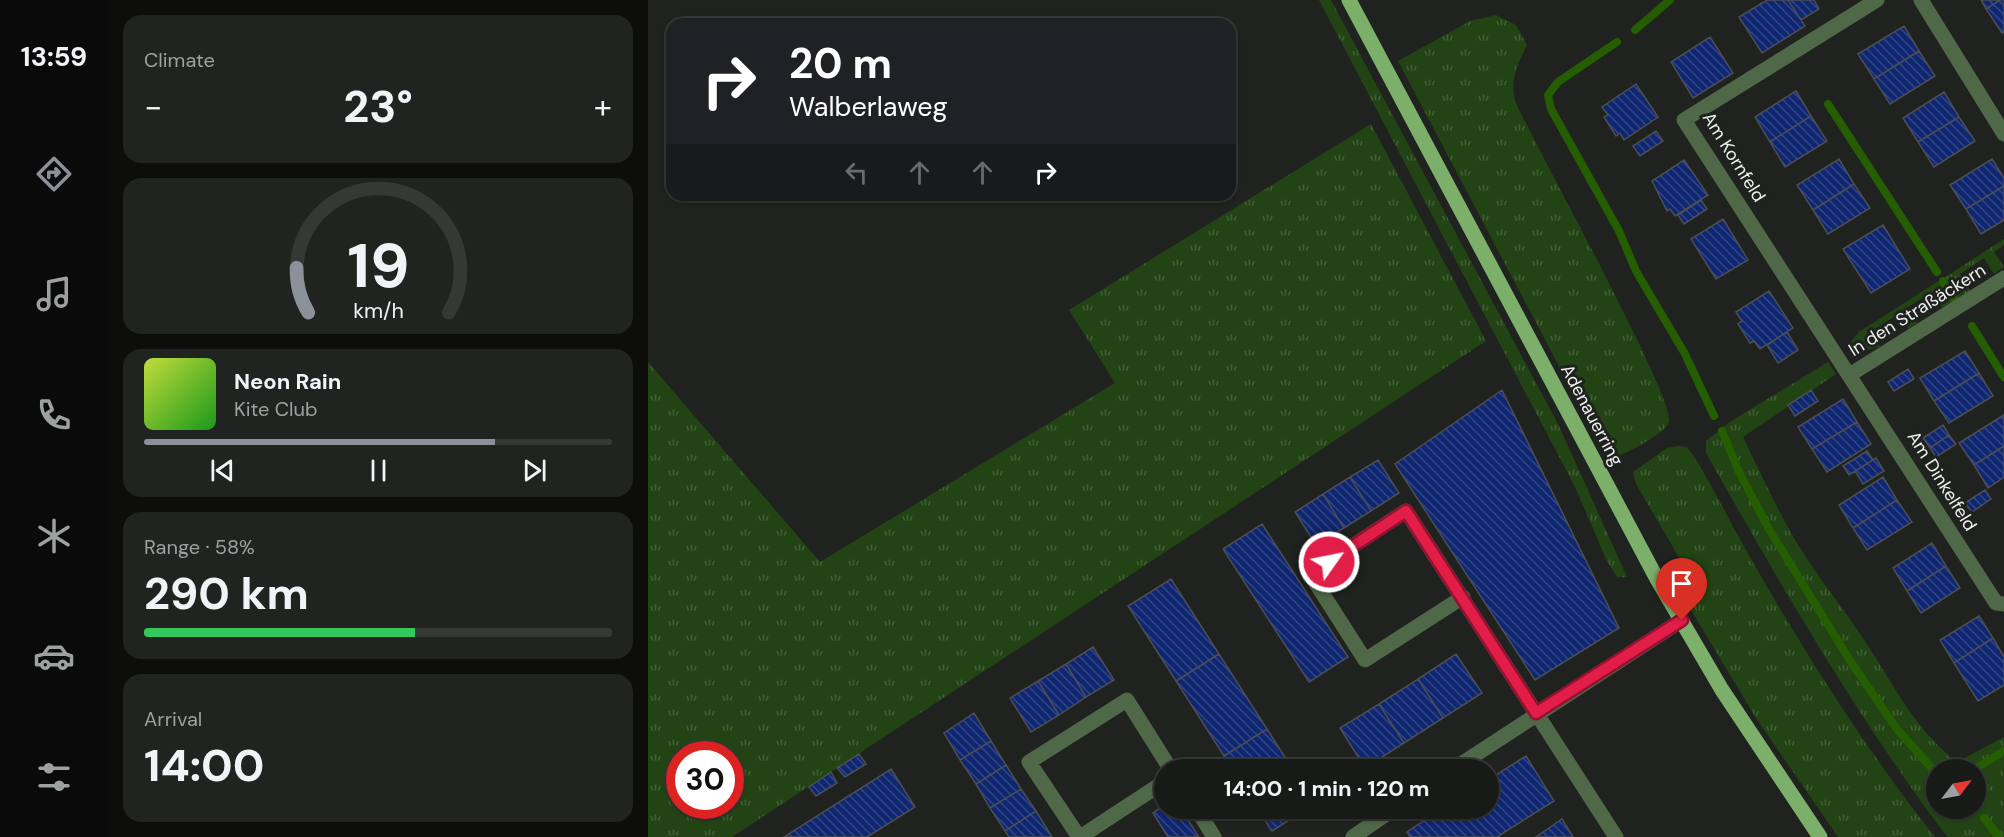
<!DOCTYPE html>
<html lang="en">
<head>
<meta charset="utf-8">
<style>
	body { margin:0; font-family:"DM Sans",sans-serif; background:#20231f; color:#f1f3f6; height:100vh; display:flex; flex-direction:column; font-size:22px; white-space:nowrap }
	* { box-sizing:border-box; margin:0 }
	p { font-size:20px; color:#9ea1a1 }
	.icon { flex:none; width:33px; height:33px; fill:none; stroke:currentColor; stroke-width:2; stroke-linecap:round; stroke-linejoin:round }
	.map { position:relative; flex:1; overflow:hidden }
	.panel { display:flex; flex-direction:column; gap:15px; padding:15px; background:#0d0e0c; width:540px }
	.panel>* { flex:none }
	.banner { position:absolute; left:18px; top:18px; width:570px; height:183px; border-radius:18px; box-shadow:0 2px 4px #0004,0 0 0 2px #363835; background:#202124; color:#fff; overflow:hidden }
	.needle { width:39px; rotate:58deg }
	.tools { position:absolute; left:1278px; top:759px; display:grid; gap:12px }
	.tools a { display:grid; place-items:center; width:60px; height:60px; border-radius:50%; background:#171a16; box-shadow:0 2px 4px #0004,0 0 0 2px #363835; font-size:30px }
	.speed { position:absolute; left:18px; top:741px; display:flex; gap:12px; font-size:30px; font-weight:700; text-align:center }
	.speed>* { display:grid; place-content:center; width:78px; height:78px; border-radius:50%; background:#171a16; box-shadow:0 2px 4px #0004,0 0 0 2px #363835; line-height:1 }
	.speed .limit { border:9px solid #d22; background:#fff; color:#111 }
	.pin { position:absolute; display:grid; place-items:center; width:51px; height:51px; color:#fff; margin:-62px -26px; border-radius:50% 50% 50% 0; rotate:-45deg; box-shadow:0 0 6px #0007 }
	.pin .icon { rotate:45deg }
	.me { position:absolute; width:66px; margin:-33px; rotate:57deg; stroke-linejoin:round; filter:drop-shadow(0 0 4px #0008) }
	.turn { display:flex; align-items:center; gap:21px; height:126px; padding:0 24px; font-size:27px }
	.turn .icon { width:78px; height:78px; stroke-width:2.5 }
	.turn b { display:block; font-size:42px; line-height:51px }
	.lanes { display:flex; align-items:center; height:57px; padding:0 24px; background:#0003; justify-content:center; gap:30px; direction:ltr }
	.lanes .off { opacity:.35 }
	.big { font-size:45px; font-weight:700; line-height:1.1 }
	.panel .card { flex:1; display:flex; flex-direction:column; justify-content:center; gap:9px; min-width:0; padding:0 21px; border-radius:18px; background:#20231f }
	.panel .dial { align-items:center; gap:0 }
	.dial svg { height:156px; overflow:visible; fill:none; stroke:#363835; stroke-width:7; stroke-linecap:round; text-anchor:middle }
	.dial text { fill:#f1f3f6; stroke:none }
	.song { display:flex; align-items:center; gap:18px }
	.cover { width:72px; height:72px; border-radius:9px; background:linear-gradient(135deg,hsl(70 70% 55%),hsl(120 70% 35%)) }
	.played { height:6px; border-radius:3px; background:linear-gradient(90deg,#8c9099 75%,#363835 75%) }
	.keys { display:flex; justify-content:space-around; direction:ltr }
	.heat { display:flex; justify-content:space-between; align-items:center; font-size:33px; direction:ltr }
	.charge { height:9px; border-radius:4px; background:linear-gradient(90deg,#34c759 58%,#363835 0) }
	.trip { position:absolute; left:506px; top:759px; width:345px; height:60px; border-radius:30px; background:#171a16; box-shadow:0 2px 4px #0004,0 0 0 2px #363835; font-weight:700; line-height:60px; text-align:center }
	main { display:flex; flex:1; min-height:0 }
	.dock { display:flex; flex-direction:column; width:108px; justify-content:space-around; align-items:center; background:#090a09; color:#9ea1a1 }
	.dock .icon { width:42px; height:42px }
	.dock .on { color:#8c9099 }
	.dock b { font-size:27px; color:#f1f3f6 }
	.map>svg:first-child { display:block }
	.grass { fill:url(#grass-tufts); fill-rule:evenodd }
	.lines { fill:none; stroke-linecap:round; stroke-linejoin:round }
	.stream { stroke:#245e01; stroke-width:8 }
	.building { fill:url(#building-back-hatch); stroke:#4c4e53; stroke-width:1.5 }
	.minor { stroke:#4f6847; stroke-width:15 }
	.major { stroke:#7caf6a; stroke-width:15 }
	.route-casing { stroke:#92132f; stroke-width:15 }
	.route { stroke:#e11d48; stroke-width:10 }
	.labels { text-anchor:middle; stroke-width:6; stroke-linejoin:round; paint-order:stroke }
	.street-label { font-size:18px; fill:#eff1ee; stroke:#1f221e }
</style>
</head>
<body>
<main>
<nav class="dock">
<b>13:59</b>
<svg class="icon on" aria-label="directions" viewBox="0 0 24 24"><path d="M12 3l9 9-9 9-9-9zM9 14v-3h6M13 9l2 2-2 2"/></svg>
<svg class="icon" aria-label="music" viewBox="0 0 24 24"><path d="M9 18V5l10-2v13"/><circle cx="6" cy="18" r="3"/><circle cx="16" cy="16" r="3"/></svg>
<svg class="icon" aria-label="phone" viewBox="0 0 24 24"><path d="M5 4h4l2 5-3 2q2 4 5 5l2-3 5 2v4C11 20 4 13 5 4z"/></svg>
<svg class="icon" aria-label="climate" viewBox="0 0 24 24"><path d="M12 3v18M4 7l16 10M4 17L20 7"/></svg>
<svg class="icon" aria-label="car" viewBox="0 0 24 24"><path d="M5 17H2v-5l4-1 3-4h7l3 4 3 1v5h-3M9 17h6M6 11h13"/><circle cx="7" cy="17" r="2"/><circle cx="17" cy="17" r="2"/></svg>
<svg class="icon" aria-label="filters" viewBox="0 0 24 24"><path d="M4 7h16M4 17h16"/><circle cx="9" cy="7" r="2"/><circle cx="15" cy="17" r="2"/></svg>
</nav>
<section class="panel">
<div class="card"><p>Climate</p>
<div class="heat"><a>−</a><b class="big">23°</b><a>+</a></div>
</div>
<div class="card dial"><svg viewBox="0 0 100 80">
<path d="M14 69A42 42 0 1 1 86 69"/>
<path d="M14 69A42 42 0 0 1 8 46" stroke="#8c9099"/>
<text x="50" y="56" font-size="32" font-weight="700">19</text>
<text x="50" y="72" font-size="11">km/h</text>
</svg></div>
<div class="card">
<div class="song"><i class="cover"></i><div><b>Neon Rain</b><p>Kite Club</p></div></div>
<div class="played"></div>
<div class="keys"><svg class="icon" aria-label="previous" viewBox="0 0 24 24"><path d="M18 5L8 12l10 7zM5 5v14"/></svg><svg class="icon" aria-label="pause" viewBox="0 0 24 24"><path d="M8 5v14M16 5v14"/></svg><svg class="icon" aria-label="next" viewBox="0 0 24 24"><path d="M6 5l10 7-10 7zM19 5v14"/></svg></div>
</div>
<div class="card"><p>Range · 58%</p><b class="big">290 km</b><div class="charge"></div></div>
<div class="card"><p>Arrival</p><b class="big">14:00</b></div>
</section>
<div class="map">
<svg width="1356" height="837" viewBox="0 0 1356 837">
	<defs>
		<pattern id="grass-tufts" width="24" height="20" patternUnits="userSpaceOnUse" patternTransform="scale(1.5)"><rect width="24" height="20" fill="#224414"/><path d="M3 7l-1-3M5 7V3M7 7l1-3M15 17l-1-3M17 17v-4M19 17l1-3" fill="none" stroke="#425f36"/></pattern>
		<pattern id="building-back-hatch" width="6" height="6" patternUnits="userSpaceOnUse" patternTransform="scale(1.5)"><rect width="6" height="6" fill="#0f2670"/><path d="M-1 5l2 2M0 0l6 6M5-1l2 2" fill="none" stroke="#324685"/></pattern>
	</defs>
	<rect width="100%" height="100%" fill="#1f221e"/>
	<path class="grass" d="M671 0H683L911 426 979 577H969L959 561 927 487Z
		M848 15 868 25 879 45C869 65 862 79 867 101 886 144 1028 399 1021 422 1017 435 975 454 961 461L750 61 822 21Z
		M723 124 838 341 84 837H0V362L172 562 467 383 421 310ZM32 754H82V806H32Z
		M1356 239V245L1346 252 1356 267 1346 274 1336 258 1312 274 1323 292 1311 302 1296 278Z
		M1292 280 1307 304 1296 310 1284 292 1260 307 1269 323 1260 329 1250 314 1223 332 1232 347 1212 351 1199 346 1211 332Z
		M1180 362 1188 374 1095 437C1115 478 1134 521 1159 559 1179 589 1201 616 1220 646 1246 686 1270 733 1309 762L1356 737V837H1300L1294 830C1205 711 1131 582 1058 453V441L1083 421ZM1288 770H1328V808H1288Z
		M1030 446 1039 447 1045 455C1066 489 1083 524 1103 559 1158 655 1218 750 1287 837H1190L1108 718 1029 587 1043 578 987 482 985 472 1019 448Z"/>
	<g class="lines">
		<path class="stream" d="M987 30 1022 0
			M969 42 910 82 900 95 903 109 971 231 988 271 1037 354 1066 416
			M1180 104 1289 272
			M1295 281 1307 300
			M1324 326 1356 377
			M1074 431 1091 472 1122 531 1201 659 1248 728 1288 773
			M1325 770 1356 751
			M1336 818 1351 837"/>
	</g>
	<path class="building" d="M1119 0H1140L1157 26 1114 53 1091 17Z
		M1140 0H1166L1171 9 1153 20Z
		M1333 0H1352L1338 9Z
		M1352 0H1356V32L1354 33 1338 9Z
		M1256 26 1271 51 1226 79 1210 54Z
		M1062 37 1085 73 1045 98 1023 62Z
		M1271 51 1287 76 1242 104 1226 79Z
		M988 84 1010 117 976 140 972 133 968 136 956 117 960 115 954 107Z
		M1148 91 1163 116 1122 142 1107 117Z
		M1296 92 1311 117 1270 142 1255 118Z
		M1163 116 1179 141 1137 167 1122 142Z
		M1311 117 1327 141 1286 167 1270 142Z
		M1008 131 1015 141 992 156 985 146Z
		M1191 159 1206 184 1165 210 1149 185Z
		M1344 159 1356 178V186L1318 209 1302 185Z
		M1036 160 1060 195 1027 216 1022 209 1019 211 1004 181Z
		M1206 184 1222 208 1180 234 1165 210Z
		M1356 186V220L1333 234 1318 209Z
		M1053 200 1059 209 1036 224 1030 215Z
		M1075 219 1100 260 1068 279 1043 239Z
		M1235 225 1262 269 1223 293 1195 249Z
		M1121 291 1145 328 1112 349 1106 341 1102 343 1090 324 1094 321 1088 312Z
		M1139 332 1150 350 1130 363 1119 345Z
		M1317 351 1331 373 1286 401 1272 378Z
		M1260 369 1266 379 1246 391 1240 382Z
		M1331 373 1345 396 1301 423 1286 401Z
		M854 390 971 628 887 680 747 464Z
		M1163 390 1170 401 1147 416 1140 405Z
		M1195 399 1209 422 1164 449 1150 427Z
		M1356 415V446L1326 465 1311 443Z
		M1209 422 1223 444 1179 472 1164 449Z
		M1295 425 1301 435 1282 448 1275 438Z
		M1301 435 1308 444 1288 457 1282 448Z
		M1356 446V477L1340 488 1326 465Z
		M1219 451 1225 460 1201 475 1195 466Z
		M1228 458 1236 471 1215 484 1207 471Z
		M730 460 751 493 723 511 702 477Z
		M702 477 723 511 696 528 675 494Z
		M1235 477 1249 500 1205 528 1191 505Z
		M1337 490 1343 499 1324 512 1317 503Z
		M675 494 696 528 668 545 647 512Z
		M1249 500 1264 522 1219 550 1205 528Z
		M614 524 700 657 661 682 575 549Z
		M1284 543 1298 566 1259 591 1245 568Z
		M1298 566 1312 588 1273 613 1259 591Z
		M523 579 571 654 528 681 480 606Z
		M1331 616 1345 638 1306 663 1292 640Z
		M1345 638 1356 657V685L1330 701 1306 663Z
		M445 647 466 680 438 697 418 664Z
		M571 654 619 729 576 756 528 681Z
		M808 654 834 693 795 718 770 679Z
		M418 664 438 697 411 715 390 681Z
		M770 679 795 718 756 743 731 704Z
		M390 681 411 715 383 732 362 698Z
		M731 704 756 743 717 768 692 728Z
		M326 713 343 741 312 760 296 733Z
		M619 729 645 770H584L576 756Z
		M343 741 358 765 328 784 312 760Z
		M211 754 218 764 197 777 189 768Z
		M878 756 906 801 849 837H762L759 832 795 808H840V780Z
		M878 756 906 801 849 837H762L759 832 795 808H840V780Z
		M358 765 373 789 342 808 328 784Z
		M243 769 267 807 219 837H136Z
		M183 772 189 783 168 796 161 787Z
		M373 789 388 811 357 831 342 808Z
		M516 805V808H532L551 837H520L505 813Z
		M609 808H660L624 831Z
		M388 811 404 837H361L357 831Z
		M914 819 925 837H888Z"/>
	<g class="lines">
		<path class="minor" d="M1229 0 1036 120 1348 603 1356 604
			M1273 0 1356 134
			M1203 374 1356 278
			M815 597 717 660 662 574 758 511 968 837
			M804 770 1034 620
			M548 808 566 837
			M431 837 381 762 479 700 523 770
			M432 837 516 782
			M705 837 747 808"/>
		<path class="major" d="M701 0 1009 579 1074 690 1172 837"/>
	</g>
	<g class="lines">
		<g class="route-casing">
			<path id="route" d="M681 562 758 511 888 713 1034 620"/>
		</g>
		<use href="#route" class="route"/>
	</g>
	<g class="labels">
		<g class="street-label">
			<text transform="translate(1086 157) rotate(58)" y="6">Am Kornfeld</text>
			<text transform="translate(1269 310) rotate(-32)" y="6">In den Straßäckern</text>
			<text transform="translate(944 415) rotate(62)" y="6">Adenauerring</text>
			<text transform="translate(1294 481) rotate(58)" y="6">Am Dinkelfeld</text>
		</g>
	</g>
</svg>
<div class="tools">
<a><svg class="needle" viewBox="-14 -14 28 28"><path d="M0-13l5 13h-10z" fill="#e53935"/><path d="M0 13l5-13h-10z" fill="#9ea1a1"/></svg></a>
</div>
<div class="speed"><div class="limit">30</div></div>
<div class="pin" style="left:1034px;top:620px;background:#d93025"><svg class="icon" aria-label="arrive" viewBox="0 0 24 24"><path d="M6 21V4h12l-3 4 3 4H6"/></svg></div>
<svg class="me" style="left:681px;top:562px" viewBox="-20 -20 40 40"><circle r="17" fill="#e11d48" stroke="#fff" stroke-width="3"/><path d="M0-11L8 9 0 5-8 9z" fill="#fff"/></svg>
<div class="trip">14:00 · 1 min · 120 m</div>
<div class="banner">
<div class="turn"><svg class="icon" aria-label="right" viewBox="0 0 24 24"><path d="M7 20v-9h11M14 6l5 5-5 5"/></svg><div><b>20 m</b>Walberlaweg</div></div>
<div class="lanes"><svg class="icon off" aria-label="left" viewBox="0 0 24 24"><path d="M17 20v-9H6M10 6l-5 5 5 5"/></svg><svg class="icon off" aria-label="ahead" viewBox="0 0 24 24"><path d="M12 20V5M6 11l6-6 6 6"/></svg><svg class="icon off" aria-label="ahead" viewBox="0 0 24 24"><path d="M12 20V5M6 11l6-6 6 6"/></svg><svg class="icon" aria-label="right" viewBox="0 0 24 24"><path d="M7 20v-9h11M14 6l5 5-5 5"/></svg></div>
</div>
</div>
</main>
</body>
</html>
